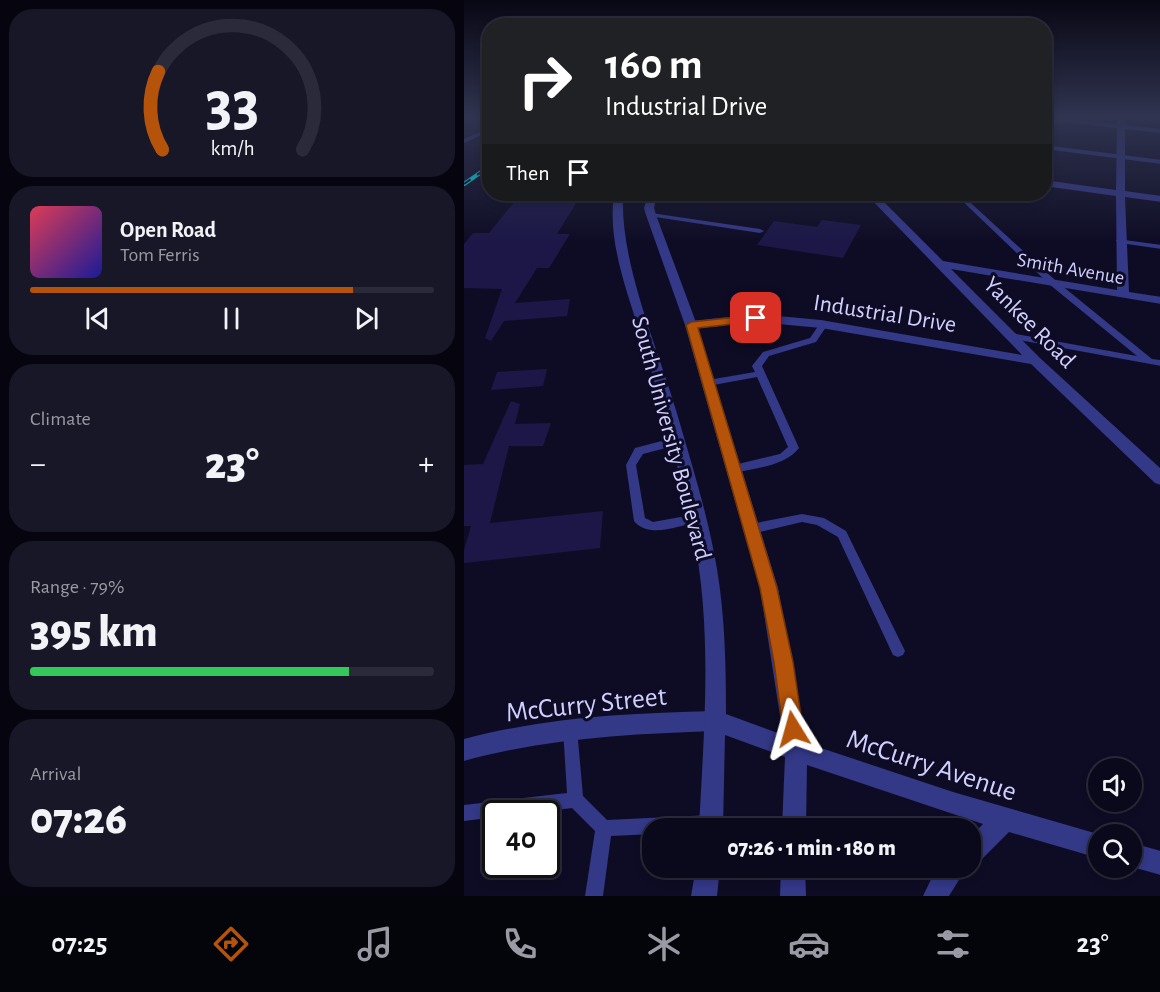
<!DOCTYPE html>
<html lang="en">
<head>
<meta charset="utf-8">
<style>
	body { margin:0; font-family:"Alegreya Sans",sans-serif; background:#181728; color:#f1f3f6; height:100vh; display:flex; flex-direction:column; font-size:22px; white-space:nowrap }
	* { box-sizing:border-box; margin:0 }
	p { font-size:20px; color:#999aa3 }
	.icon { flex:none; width:33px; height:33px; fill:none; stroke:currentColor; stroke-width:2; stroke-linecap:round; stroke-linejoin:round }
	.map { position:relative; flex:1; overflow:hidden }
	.panel { display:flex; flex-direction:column; gap:9px; padding:9px; background:#06050f; width:464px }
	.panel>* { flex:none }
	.guide { position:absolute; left:18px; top:18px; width:570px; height:183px; border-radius:24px; box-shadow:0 3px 9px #0003,0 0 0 2px #2a2a3a; background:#202124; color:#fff; overflow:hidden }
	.controls { position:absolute; left:624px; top:758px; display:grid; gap:12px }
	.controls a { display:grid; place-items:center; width:54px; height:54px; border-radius:50%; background:#0a091b; box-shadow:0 3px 9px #0003,0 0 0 2px #2a2a3a; font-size:30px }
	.speed { position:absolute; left:18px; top:800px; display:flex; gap:12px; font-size:30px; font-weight:700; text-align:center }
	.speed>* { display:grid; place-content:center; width:78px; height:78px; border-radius:50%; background:#0a091b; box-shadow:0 3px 9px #0003,0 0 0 2px #2a2a3a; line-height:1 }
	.speed .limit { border:3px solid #111; border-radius:9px; background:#fff; color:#111 }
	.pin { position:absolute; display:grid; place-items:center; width:51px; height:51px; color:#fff; margin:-26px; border-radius:12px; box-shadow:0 3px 9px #0006 }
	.me { position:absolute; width:66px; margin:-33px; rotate:352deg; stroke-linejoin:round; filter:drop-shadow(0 0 4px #0008) }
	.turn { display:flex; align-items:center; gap:21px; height:126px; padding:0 24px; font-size:27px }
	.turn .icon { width:78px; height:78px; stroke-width:2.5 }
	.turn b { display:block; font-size:42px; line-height:51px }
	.then { display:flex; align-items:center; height:57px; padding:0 24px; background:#0003; gap:12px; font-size:22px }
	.big { font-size:45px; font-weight:800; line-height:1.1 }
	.panel .widget { flex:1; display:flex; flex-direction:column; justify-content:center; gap:9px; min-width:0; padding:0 21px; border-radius:24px; background:#181728 }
	.panel .dial { align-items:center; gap:0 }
	.dial svg { height:156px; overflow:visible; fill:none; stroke:#2a2a3a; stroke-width:7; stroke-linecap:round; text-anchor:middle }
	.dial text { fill:#f1f3f6; stroke:none }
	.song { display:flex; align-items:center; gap:18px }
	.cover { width:72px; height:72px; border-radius:9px; background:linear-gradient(135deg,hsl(350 70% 55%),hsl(240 70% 35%)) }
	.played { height:6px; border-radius:3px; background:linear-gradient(90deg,#b45309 80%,#2a2a3a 80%) }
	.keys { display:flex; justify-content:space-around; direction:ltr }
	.heat { display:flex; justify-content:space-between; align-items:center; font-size:33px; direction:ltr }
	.charge { height:9px; border-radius:4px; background:linear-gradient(90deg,#34c759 79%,#2a2a3a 0) }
	.trip { position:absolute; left:178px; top:818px; width:339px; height:60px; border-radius:24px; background:#0a091b; box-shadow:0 3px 9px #0003,0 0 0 2px #2a2a3a; font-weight:800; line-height:60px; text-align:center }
	.tab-bar { display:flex; height:96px; justify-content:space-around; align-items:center; background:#04040b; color:#999aa3 }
	.tab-bar .icon { width:42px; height:42px }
	.tab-bar .on { color:#b45309 }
	.tab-bar b { font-size:27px; color:#f1f3f6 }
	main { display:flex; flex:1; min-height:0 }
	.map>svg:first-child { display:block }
	.building { fill:#1c1747 }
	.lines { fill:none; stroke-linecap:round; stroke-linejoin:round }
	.service { fill:#333887; fill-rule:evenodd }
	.minor { fill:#333887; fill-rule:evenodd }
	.tertiary { fill:#333887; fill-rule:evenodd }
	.rail-casing { stroke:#00f9fa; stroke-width:4 }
	.rail { stroke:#0e0c24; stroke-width:2; stroke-dasharray:8; stroke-linecap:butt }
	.route { fill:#b45309; stroke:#753606; stroke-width:1.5 }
	.labels { text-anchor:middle; stroke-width:6; stroke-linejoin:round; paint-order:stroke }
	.far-street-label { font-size:20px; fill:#d0cfff; stroke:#0e0c24 }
	.street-label { font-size:24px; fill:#d0cfff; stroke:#0e0c24 }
	.near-street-label { font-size:28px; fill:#d0cfff; stroke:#0e0c24 }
</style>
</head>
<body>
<main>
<section class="panel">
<div class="widget dial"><svg viewBox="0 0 100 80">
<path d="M14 69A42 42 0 1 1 86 69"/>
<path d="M14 69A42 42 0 0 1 12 29" stroke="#b45309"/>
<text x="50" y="56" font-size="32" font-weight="700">33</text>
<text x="50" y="72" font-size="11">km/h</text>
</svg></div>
<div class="widget">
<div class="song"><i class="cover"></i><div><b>Open Road</b><p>Tom Ferris</p></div></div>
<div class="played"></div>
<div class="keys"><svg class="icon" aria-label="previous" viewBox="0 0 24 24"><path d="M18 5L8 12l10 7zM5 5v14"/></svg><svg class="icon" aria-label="pause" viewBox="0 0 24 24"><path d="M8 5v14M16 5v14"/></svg><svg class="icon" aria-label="next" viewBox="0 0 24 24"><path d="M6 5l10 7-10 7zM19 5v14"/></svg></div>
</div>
<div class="widget"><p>Climate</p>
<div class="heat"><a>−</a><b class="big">23°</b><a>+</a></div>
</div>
<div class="widget"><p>Range · 79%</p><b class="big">395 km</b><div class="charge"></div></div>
<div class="widget"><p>Arrival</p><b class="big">07:26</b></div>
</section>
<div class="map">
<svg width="697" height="896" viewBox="0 0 697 896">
	<rect width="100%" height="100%" fill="#0e0c24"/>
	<path class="building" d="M56 195H117L93 234H106L85 268H73L51 303 106 299 103 316 40 321 27 341 21 338 38 289 0 288V244L9 233H25Z
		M358 220 397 225 379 258 293 245 310 221 353 227Z
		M83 369 79 386 27 390 33 372Z
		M47 401 56 404 51 424 87 423 79 446H45L26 523 139 511 136 548 0 563V550L7 526H0V465L19 464Z"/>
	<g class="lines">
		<path class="service" d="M26 127V131L0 143V139Z
			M580 145 697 160V164L580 149Z
			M491 194H497L591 280 688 359 697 360V366L544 338V334L547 333 673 356 585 284Z
			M187 213 296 229 300 231 296 233 185 216 184 215Z
			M653 239 697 245V249L656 243 652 241Z
			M360 321 364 324 352 342 305 356 298 366 335 448C321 466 292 468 270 473L266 472 265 469 266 466 316 454 324 447 293 377 244 386 239 383 244 380 291 372 288 366 299 352 346 338 357 322Z
			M213 437 218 441 217 444 179 454 172 465 181 518 189 522 233 514 237 515 239 518 237 521 233 522C214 526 185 539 170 521L162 465 171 448Z
			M338 514 360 518 382 531 441 651 439 655 434 657 429 655 374 537 353 525 338 522 287 534 283 532 281 529 283 526 287 524Z
			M106 722 111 724 113 729 119 796 143 820 247 815 253 817 255 823 253 828H189V834L147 836 139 896H121L131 831 108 808 69 813H32V817L0 821V805L103 793 99 729 101 724Z"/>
		<path class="minor" d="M580 117 653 124V117H661V125L697 129V133L661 129V191L697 196V202L661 197 665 292 697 297V304L487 269 576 358 697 469V485L691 483 567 364 357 328 292 322 227 329 221 325 227 321 292 314 357 320 558 355 402 194H412L479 261 653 290 652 196 580 186V180L652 190 653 128 580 120Z
			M251 711 258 714 262 721 258 728 251 731C166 734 83 738 0 761V739C83 717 166 713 251 711Z"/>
		<path class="tertiary" d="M150 194H159C156 263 192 343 212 410 227 462 244 515 253 569 261 617 262 666 262 714L319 735 296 588 221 325 182 215 180 208 184 194H193L190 208 192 215 233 325 314 588 342 743 489 792 634 834V858L545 832 516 861 507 864V836L519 824 343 765 342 828H318L321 757 261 735 259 828H235C240 729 249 631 229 533 215 468 197 403 178 340 164 293 143 243 150 194Z
			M668 843 697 851V875L668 867Z
			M232 867H256L253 896H227Z
			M317 867H341L342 896H316Z
			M473 867H503L485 896H459Z"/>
		<g class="rail-casing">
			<path id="rail" d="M0 184 26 166"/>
		</g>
		<use href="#rail" class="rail"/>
	</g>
	<linearGradient id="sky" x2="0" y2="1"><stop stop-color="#080714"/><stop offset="0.48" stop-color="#303450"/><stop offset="1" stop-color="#303450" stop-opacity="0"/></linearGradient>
	<rect width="697" height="243" fill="url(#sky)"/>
	<path class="route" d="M292 315 297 318 296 321 234 328 313 588 329 662 339 729 336 735 329 738 322 735 319 729 310 662 296 588 222 325 227 322Z"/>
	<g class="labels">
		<g class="far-street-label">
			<text transform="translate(607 268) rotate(10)" y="7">Smith Avenue</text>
		</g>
		<g class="street-label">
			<text transform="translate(421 313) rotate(9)" y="8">Industrial Drive</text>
			<text transform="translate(566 322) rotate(45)" y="8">Yankee Road</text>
			<text transform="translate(208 438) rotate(75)" y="8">South University Boulevard</text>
		</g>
		<g class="near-street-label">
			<text transform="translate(122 703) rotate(-6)" y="10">McCurry Street</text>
			<text transform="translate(468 764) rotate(18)" y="10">McCurry Avenue</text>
		</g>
	</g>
</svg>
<div class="controls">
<a><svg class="icon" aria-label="sound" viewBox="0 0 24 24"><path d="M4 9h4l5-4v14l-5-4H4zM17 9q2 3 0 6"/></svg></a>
<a><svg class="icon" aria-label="search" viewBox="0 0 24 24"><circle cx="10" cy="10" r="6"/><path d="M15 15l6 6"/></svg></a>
</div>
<div class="speed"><div class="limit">40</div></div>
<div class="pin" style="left:292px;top:318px;background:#d93025"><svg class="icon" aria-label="arrive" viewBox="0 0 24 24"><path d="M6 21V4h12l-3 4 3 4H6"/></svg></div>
<svg class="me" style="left:329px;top:729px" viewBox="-20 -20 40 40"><path d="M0-17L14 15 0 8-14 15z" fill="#b45309" stroke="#fff" stroke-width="4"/></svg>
<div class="trip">07:26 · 1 min · 180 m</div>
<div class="guide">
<div class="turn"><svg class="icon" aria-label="right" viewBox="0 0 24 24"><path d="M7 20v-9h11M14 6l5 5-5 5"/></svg><div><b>160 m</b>Industrial Drive</div></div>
<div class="then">Then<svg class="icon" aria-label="arrive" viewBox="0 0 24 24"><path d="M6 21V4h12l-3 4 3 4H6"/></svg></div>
</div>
</div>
</main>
<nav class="tab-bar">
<b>07:25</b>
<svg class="icon on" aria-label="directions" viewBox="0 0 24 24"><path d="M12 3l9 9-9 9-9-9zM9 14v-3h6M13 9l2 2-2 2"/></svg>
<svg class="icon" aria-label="music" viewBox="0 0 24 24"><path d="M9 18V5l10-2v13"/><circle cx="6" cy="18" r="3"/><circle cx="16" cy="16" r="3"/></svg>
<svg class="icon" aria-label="phone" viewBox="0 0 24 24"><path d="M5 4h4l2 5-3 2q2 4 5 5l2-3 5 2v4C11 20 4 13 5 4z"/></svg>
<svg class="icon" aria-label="climate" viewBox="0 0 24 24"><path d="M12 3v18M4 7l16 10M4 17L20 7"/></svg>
<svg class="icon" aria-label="car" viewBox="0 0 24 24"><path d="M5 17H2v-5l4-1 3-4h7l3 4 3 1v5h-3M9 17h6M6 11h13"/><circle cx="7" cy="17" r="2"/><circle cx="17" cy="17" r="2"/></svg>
<svg class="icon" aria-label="filters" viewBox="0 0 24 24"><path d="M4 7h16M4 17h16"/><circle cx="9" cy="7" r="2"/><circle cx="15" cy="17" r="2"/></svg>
<b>23°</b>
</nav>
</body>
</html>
